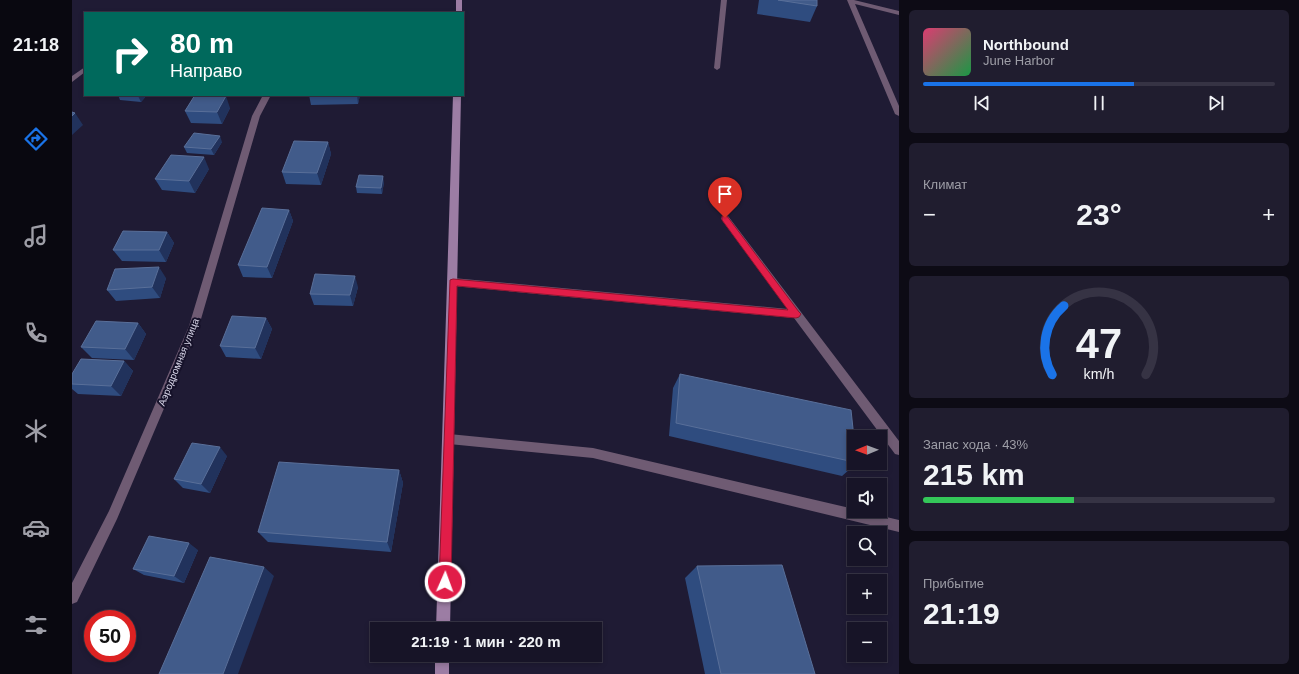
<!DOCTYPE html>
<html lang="ru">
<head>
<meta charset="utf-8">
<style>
	body { margin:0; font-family:Arial,sans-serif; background:#201d2f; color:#f1f3f6; height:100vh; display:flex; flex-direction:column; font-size:15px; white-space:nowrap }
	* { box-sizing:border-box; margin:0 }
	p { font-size:13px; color:#9e9ea7 }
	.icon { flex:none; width:22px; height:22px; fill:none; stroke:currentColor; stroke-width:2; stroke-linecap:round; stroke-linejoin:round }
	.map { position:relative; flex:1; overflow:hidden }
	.sheet { display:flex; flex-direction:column; gap:10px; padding:10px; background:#0d0b15; width:400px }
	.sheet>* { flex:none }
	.hud { position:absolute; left:12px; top:12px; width:380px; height:84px; border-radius:0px; box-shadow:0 2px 6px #0003,0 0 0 1px #363344; background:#00695c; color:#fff; overflow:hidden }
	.needle { width:26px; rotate:269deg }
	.fabs { position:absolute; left:775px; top:430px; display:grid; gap:8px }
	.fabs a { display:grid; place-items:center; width:40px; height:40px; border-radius:0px; background:#171427; box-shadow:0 2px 6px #0003,0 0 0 1px #363344; font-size:20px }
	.speed { position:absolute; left:12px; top:610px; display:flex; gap:8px; font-size:20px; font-weight:700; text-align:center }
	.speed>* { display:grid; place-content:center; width:52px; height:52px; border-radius:50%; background:#171427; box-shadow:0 2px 6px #0003,0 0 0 1px #363344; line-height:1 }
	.speed .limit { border:6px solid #d22; background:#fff; color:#111 }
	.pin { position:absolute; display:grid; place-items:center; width:34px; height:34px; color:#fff; margin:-41px -17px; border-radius:50% 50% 50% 0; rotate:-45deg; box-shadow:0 0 4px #0007 }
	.pin .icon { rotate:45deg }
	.me { position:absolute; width:44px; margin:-22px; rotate:2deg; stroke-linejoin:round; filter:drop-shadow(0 0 3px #0008) }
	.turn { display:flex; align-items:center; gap:14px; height:84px; padding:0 20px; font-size:18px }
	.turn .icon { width:52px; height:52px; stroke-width:2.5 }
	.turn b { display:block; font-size:28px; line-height:34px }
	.big { font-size:30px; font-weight:700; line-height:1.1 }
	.sheet .card { flex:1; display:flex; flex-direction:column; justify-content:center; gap:6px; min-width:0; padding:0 14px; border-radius:6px; background:#201d2f }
	.sheet .dial { align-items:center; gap:0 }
	.dial svg { height:104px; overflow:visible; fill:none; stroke:#363344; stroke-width:7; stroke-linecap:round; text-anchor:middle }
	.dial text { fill:#f1f3f6; stroke:none }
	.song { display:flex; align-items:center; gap:12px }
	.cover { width:48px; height:48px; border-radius:6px; background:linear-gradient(135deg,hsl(340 70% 55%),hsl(140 70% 35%)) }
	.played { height:4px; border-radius:2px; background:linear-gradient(90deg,#1a73e8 60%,#363344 60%) }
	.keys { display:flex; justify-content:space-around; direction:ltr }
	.heat { display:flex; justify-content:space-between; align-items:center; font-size:22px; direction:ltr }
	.charge { height:6px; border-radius:3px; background:linear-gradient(90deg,#34c759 43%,#363344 0) }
	.trip { position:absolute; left:298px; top:622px; width:232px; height:40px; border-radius:0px; background:#171427; box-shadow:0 2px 6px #0003,0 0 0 1px #363344; font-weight:700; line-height:40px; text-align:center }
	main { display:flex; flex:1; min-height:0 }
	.dock { display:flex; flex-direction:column; width:72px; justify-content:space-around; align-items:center; background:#090810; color:#9e9ea7 }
	.dock .icon { width:28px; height:28px }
	.dock .selected { color:#1a73e8 }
	.dock b { font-size:18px; color:#f1f3f6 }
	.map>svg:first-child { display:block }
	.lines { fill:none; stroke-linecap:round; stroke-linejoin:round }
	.lane { fill:#6f5b73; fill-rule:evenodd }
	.street { fill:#6f5b73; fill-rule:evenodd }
	.secondary { fill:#9c7da4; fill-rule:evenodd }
	.wall { fill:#2f4c7f }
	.shaded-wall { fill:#21325c }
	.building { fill:#415b8a; stroke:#596f99 }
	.route { fill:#e11d48; stroke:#92132f }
	.labels { text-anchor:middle; stroke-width:4; stroke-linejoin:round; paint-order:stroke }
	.street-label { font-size:10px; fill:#d9d7e9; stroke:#16122a }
</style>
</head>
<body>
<main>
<nav class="dock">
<b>21:18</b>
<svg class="icon selected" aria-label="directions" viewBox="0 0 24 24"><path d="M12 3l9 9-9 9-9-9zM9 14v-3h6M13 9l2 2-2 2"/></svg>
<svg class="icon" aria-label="music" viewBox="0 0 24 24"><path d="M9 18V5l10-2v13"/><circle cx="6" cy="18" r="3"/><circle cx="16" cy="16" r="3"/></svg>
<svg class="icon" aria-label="phone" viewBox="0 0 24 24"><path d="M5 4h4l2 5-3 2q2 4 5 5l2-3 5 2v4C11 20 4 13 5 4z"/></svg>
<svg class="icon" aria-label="climate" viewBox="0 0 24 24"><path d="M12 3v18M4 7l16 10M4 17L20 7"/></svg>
<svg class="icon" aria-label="car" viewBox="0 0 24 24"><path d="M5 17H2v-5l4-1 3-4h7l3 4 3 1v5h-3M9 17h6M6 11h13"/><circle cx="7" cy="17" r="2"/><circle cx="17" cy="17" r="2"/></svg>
<svg class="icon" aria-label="filters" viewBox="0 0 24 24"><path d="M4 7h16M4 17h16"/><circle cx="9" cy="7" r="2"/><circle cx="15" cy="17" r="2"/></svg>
</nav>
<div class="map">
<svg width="827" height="674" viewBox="0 0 827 674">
	<rect width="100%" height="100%" fill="#1f1b34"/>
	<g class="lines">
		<path class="lane" d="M649 0H655L648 68 645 70 642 68Z
			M775 0H782L827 11V15L783 4 827 106V116L823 114Z
			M653 215 656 216 827 441V455L823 454 722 318 381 286 376 282 381 278 716 309 650 220 649 218Z
			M377 434 521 448 782 509V511H789L827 520V532L521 458 377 444 373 443 371 439 373 435Z"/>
		<path class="street" d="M13 67V72L0 82V76Z
			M191 95H199L188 116 127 326 45 519 5 602 0 604V583L37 511 117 326 180 116Z"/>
		<path class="secondary" d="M384 0H390V13H384Z
			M381 95H389L378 629H364Z
			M363 655H377V674H363Z"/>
	</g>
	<path class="wall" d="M687 0H745V6L738 22 685 14Z
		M46 95H75L69 102 48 100Z
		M237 95H288L286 104 239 105Z
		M158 108 150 124 119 123 113 111Z
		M150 142 142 155 115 153 112 147Z
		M256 142 259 154 249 185 214 184 210 172Z
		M137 169 123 193 90 190 83 179Z
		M312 182 310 194 285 193 284 187Z
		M217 210 221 221 200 278 171 277 166 265Z
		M95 232 102 243 94 262 50 261 41 250Z
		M94 278 88 298 44 301 35 290Z
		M286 287 281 306 242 305 238 294Z
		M194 318 200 329 189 359 154 357 148 346Z
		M66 323 74 334 62 360 20 358 9 347Z
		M52 361 61 371 49 396 6 394 0 389V374Z
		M608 374 782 438V463H785L770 476 597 436 601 388Z
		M155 456 138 493 111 488 102 479Z
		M327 470 331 483 319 552 196 542 186 532Z
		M126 550 112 583 72 575 61 569Z
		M625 566 743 674H633L613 578Z"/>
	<path class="shaded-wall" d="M66 95H75L69 102 66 96Z
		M285 95H288L286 104Z
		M154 96 158 108 150 124 145 112Z
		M3 113 11 125 0 135V116Z
		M148 136 150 142 142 155 139 149Z
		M256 142 259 154 249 185 245 173Z
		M132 157 137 169 123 193 117 181Z
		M311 176 312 182 310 194 309 188Z
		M217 210 221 221 200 278 195 267Z
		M95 232 102 243 94 262 87 250Z
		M87 267 94 278 88 298 80 287Z
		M283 276 286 287 281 306 278 295Z
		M194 318 200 329 189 359 183 348Z
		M66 323 74 334 62 360 53 349Z
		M52 361 61 371 49 396 39 386Z
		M148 447 155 456 138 493 129 484Z
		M327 470 331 483 319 552 315 542Z
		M117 543 126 550 112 583 102 576Z
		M192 567 202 576 166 674H151Z"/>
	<path class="building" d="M706 0H745V6Z
		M56 95H66V96Z
		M123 95 154 96 145 112 113 111Z
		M0 112 3 113 0 116Z
		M122 133 148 136 139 149 112 147Z
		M222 141 256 142 245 173 210 172Z
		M99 155 132 157 117 181 83 179Z
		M287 175 311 176 309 188 284 187Z
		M190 208 217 210 195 267 166 265Z
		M51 231 95 232 87 250H41Z
		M87 267 80 287 35 290 43 269Z
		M243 274 283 276 278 295 238 294Z
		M160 316 194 318 183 348 148 346Z
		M24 321 66 323 53 349 9 347Z
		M9 359 52 361 39 386 0 384V374Z
		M608 374 779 410 782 438V462L604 423Z
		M120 443 148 447 129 484 102 479Z
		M207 462 327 470 315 542 186 532Z
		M77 536 117 543 102 576 61 569Z
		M138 557 192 567 151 674H87Z
		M710 565 743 674H649L625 566Z"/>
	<path class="route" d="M650 216H655L727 312 729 314 727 317 724 318 385 286 379 582 377 586 373 587 369 586 367 582 378 280 381 279 716 310 650 220Z"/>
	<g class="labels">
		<g class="street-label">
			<text transform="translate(106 362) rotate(-68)" y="4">Аэродромная улица</text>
		</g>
	</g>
</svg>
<div class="fabs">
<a><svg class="needle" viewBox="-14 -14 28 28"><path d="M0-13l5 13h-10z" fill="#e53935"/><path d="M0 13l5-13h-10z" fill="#9e9ea7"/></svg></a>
<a><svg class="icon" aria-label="sound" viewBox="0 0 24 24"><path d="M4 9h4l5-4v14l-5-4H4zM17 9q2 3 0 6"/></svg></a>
<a><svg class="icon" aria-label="search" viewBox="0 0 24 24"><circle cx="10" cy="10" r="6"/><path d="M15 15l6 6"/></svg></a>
<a>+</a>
<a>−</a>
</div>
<div class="speed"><div class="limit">50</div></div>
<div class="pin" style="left:653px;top:218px;background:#d93025"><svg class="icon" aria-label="arrive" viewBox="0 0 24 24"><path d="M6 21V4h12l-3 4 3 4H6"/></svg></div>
<svg class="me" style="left:373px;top:582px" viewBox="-20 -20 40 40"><circle r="17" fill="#e11d48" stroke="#fff" stroke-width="3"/><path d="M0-11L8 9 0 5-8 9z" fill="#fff"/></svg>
<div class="trip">21:19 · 1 мин · 220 m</div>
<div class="hud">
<div class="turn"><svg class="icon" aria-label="right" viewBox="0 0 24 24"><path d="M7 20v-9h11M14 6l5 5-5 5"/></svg><div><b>80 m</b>Направо</div></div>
</div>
</div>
<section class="sheet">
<div class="card">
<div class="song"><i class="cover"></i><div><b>Northbound</b><p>June Harbor</p></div></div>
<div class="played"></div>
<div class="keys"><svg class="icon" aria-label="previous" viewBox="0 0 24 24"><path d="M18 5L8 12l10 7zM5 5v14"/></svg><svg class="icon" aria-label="pause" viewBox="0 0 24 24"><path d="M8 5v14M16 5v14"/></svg><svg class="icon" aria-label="next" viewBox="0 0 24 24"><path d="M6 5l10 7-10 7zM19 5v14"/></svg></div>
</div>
<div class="card"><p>Климат</p>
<div class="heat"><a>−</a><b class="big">23°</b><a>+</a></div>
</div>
<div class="card dial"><svg viewBox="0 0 100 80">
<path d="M14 69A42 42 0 1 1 86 69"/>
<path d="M14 69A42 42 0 0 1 23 16" stroke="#1a73e8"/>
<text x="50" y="56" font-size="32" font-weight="700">47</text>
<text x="50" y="72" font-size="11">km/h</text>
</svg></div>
<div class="card"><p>Запас хода · 43%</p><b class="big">215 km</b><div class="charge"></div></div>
<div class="card"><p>Прибытие</p><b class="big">21:19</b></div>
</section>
</main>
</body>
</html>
